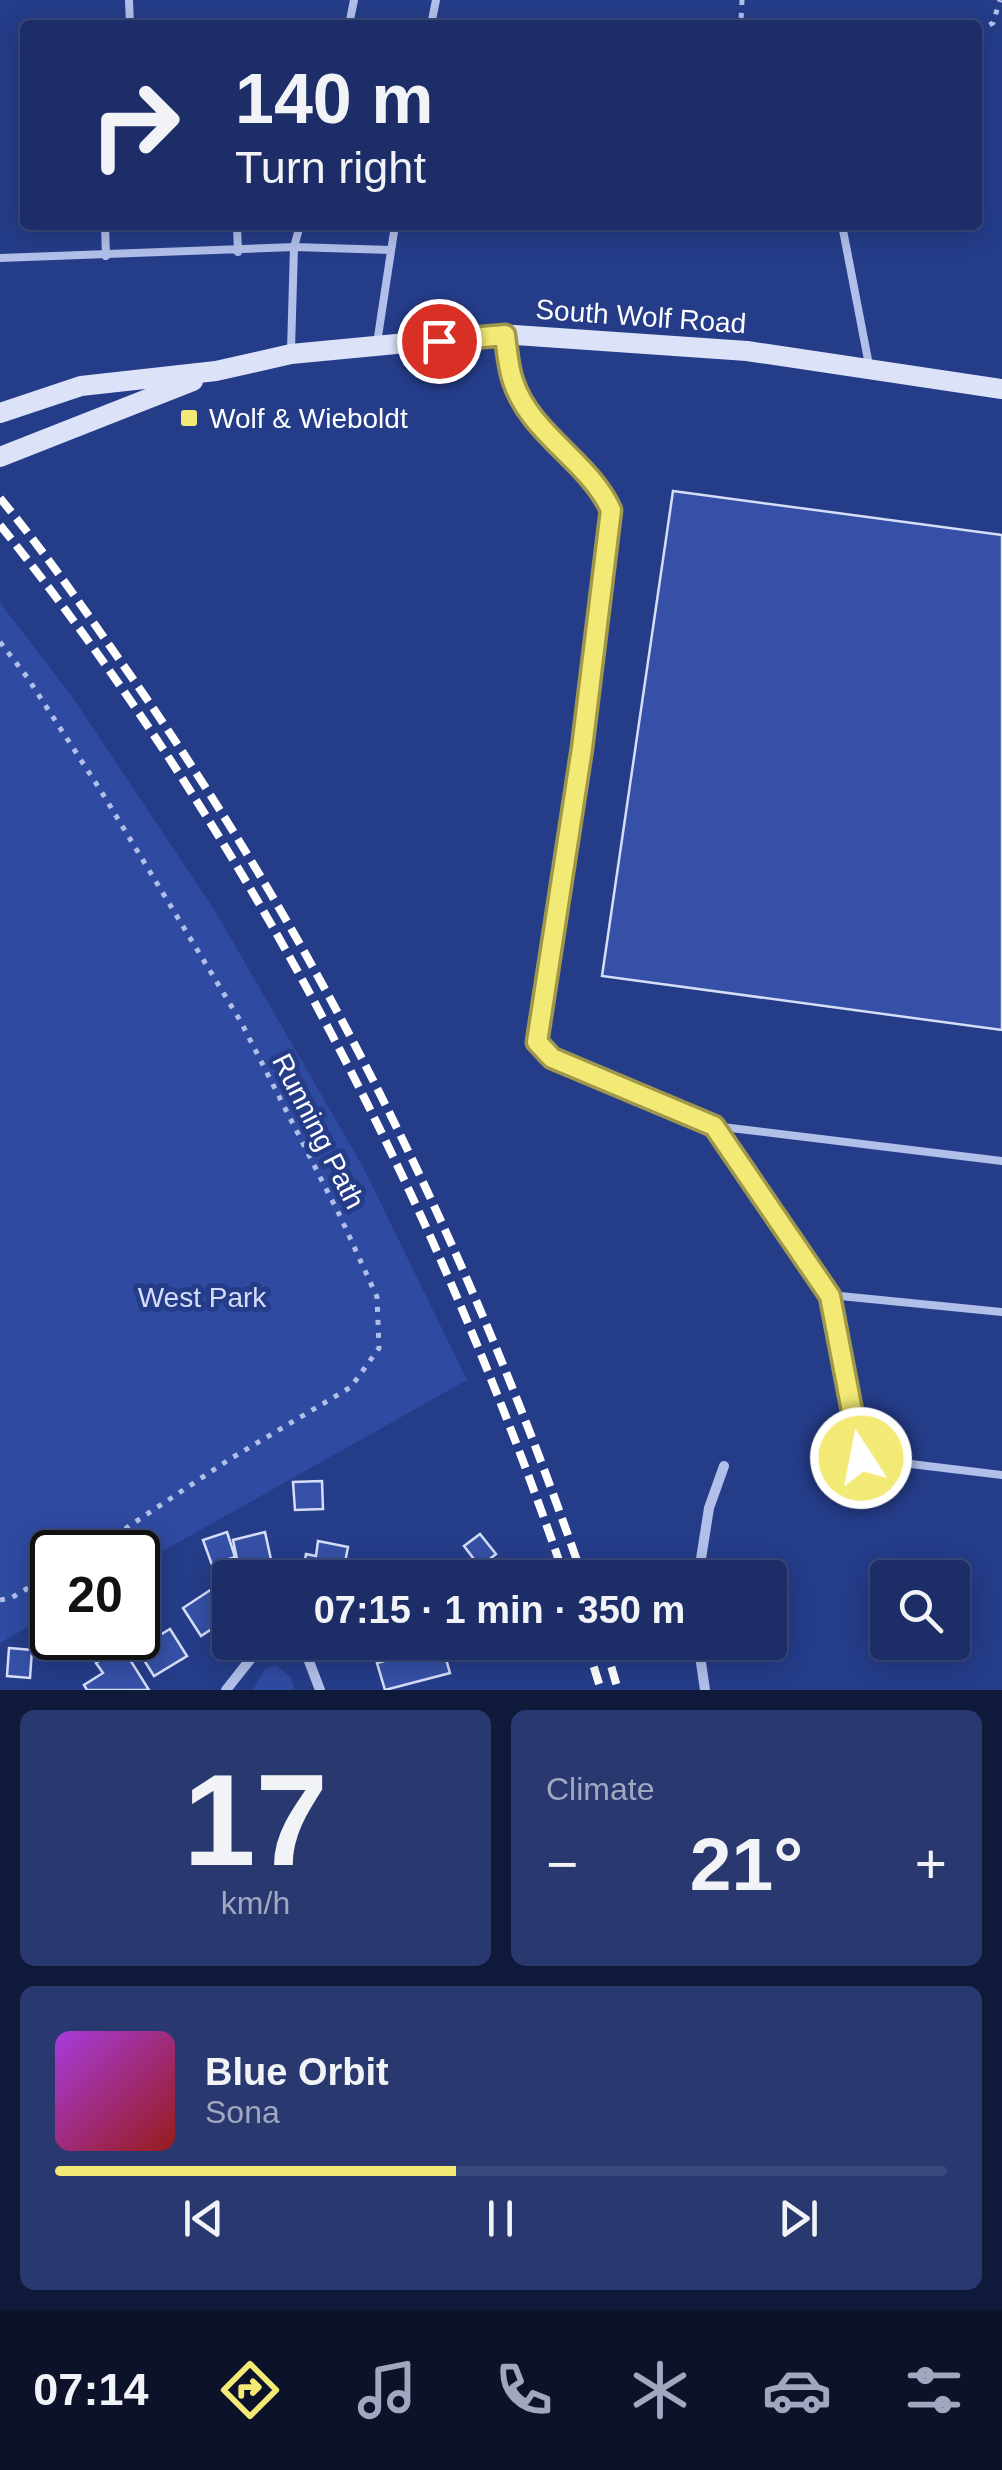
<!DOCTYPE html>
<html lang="en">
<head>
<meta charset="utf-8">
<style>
	body { margin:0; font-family:Helvetica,sans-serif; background:#293970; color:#f1f3f6; height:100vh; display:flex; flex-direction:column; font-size:38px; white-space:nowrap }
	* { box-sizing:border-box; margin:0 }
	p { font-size:32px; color:#a0a8c0 }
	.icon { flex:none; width:55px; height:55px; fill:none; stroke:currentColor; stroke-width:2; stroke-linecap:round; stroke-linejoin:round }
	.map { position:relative; height:1690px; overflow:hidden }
	.drawer { display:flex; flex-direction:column; gap:20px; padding:20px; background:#0f1939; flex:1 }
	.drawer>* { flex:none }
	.banner { position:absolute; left:20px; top:20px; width:962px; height:210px; border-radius:10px; box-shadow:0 5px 25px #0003,0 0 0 2px #3a497b; background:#1c2d67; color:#f1f3f6; overflow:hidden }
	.fabs { position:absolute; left:870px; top:1560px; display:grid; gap:20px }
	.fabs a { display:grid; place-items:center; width:100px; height:100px; border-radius:10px; background:#1c2d67; box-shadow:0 5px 25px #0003,0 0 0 2px #3a497b; font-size:50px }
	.speed { position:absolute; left:30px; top:1530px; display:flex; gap:20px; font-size:50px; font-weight:700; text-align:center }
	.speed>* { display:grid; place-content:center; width:130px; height:130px; border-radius:50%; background:#1c2d67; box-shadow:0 5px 25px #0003,0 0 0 2px #3a497b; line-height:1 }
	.speed .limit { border:5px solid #111; border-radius:15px; background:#fff; color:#111 }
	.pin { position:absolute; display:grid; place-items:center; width:85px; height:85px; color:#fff; margin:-42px; border:5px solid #fff; border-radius:50%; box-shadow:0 2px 10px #0007 }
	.me { position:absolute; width:110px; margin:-55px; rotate:349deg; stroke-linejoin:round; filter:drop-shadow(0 0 8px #0008) }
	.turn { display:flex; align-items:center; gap:35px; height:210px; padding:0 50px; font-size:45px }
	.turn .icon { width:130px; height:130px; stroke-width:2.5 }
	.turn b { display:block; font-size:70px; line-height:85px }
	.big { font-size:75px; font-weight:600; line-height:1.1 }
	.drawer .tile { flex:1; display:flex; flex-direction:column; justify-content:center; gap:15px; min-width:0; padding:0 35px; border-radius:15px; background:#293970 }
	.drawer .dial { align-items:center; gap:0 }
	.dial b { font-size:130px; line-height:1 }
	.song { display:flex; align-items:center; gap:30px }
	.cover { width:120px; height:120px; border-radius:15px; background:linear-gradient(135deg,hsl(280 70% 55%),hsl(0 70% 35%)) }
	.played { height:10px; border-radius:5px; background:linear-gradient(90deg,#f3e975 45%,#3a497b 45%) }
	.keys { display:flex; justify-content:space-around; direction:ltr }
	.heat { display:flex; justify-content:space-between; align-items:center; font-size:55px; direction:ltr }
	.drawer .tiles { flex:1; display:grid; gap:20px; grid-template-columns:1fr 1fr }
	.tile:last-child { grid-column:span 2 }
	.trip { position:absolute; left:212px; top:1560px; width:575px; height:100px; border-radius:10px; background:#1c2d67; box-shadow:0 5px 25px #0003,0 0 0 2px #3a497b; font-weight:600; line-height:100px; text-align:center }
	.dock { display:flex; height:160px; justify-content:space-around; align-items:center; background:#0b1229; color:#a0a8c0 }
	.dock .icon { width:70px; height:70px }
	.dock .on { color:#f3e975 }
	.dock b { font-size:45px; color:#f1f3f6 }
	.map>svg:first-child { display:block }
	.green { fill:#2f4ba1 }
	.building { fill:#3550a6; stroke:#d6def7; stroke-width:2.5 }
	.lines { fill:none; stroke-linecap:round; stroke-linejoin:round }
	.path { stroke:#b1bfe9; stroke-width:5; stroke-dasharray:5 8; stroke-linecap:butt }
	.lane { stroke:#b1bfe9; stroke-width:8 }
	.street { stroke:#b1bfe9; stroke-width:10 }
	.secondary { stroke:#dce2f8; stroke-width:20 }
	.rail { stroke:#fff; stroke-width:8; stroke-dasharray:18 8; stroke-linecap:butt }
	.route-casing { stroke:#9e974c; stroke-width:25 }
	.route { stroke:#f3e975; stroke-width:18 }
	.poi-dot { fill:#f3e975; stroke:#253c89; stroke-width:4 }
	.labels { text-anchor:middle; stroke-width:10; stroke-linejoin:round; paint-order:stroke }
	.street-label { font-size:28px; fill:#fff; stroke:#253c89 }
	.poi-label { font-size:28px; fill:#fff; stroke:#253c89; text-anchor:start }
	.park-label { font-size:28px; fill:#d6def7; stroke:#253c89 }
</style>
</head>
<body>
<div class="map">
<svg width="1002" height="1690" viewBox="0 0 1002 1690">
	<rect width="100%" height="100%" fill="#253c89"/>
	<path class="green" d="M0 603 71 695 215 911 363 1167 467 1380 138 1565V1552H52V1613L0 1643Z
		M276 1665 291 1678 295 1690H253L264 1670Z"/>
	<path class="building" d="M673 491 1002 535V1030L602 976Z
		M322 1481 323 1509 295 1510 293 1482Z
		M227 1532 235 1557 212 1565 203 1540Z
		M265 1532 275 1578H241L233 1540Z
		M480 1534 496 1554 480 1567 464 1546Z
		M318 1541 348 1547 342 1578H302L306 1554 316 1556Z
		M215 1587 230 1611V1617L201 1636 183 1608Z
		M170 1629 187 1656 154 1676 137 1649Z
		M442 1645 450 1673 385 1690 377 1663Z
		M122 1647 149 1690H87L84 1685 103 1673 96 1663Z
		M9 1648 32 1650 30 1678 7 1676Z"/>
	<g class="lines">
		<path class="path" d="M742 0 741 21 747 25
			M978 31 993 23 1000 0
			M0 642 27 677 101 791 241 1022 341 1218 377 1297 379 1348 351 1387 230 1459 90 1552
			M0 1600 11 1598 52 1574"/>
		<path class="lane" d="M129 0 130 25
			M349 25 354 0
			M431 25 436 0
			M105 225 106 256
			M237 225 238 252
			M839 225 843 230 869 365
			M0 258 294 247 391 250
			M505 335C507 350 508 367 513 381 530 434 589 461 611 511L582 748 537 1042 552 1058 713 1126 830 1295
			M377 343 395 225
			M291 350 294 247 300 225
			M714 1126 1002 1161
			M1002 1312 830 1295 861 1458 1002 1475"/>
		<path class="street" d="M698 1578 709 1508 724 1466
			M298 1642 304 1648 320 1690
			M698 1642 705 1690
			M226 1690 264 1642"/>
		<path class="secondary" d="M0 413 81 386 216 371 291 354 501 334 747 351 1002 389
			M0 457 193 381"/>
		<path class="rail" d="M0 498C43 550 82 606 121 662 320 943 471 1252 583 1578
			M0 525C250 837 436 1201 565 1578
			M586 1642 601 1690
			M604 1642 618 1690"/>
	</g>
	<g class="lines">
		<g class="route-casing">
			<path id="route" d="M439 341 505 335C507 350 508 367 513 381 530 434 589 461 611 510L582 748 537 1042 552 1058 714 1126 830 1296 861 1458"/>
		</g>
		<use href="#route" class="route"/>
	</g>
	<rect class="poi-dot" x="179" y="408" width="20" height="20" rx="5"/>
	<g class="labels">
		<g class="street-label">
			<text transform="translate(641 316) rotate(4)" y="10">South Wolf Road</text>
			<text transform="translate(319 1131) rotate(63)" y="10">Running Path</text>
		</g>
		<g class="poi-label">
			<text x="209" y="428">Wolf &amp; Wieboldt</text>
		</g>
		<g class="park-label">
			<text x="202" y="1307">West Park</text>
		</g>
	</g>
</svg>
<div class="fabs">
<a><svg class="icon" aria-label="search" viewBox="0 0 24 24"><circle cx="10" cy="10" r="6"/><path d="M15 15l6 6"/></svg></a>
</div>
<div class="speed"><div class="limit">20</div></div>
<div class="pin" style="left:439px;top:341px;background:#d93025"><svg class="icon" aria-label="arrive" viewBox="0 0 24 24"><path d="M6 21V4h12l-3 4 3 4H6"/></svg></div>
<svg class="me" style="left:861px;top:1458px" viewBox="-20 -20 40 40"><circle r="17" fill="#f3e975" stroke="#fff" stroke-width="3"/><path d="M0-11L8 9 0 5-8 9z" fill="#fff"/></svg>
<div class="trip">07:15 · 1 min · 350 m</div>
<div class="banner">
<div class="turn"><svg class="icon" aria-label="right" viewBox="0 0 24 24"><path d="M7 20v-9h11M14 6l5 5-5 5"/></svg><div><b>140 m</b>Turn right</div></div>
</div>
</div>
<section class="drawer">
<div class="tiles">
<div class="tile dial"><b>17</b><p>km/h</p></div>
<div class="tile"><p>Climate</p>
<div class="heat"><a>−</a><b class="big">21°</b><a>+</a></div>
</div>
<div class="tile">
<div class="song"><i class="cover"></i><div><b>Blue Orbit</b><p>Sona</p></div></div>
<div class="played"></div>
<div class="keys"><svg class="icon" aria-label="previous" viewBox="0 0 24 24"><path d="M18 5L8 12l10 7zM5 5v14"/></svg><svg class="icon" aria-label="pause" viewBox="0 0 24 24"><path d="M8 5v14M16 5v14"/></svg><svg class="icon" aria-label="next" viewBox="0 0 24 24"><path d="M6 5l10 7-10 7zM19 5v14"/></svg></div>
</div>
</div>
</section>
<nav class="dock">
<b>07:14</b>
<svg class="icon on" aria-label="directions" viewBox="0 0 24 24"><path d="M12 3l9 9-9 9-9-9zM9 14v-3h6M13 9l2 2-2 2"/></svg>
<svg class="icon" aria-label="music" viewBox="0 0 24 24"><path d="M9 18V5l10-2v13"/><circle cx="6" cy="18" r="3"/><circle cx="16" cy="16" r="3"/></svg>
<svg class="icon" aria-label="phone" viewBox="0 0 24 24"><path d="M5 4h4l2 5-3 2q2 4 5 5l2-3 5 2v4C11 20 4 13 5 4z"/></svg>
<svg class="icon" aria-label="climate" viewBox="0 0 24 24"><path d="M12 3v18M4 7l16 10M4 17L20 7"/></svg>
<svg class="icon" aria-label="car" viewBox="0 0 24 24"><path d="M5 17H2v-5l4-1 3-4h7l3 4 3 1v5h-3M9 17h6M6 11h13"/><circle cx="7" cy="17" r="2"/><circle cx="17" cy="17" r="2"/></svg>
<svg class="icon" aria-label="filters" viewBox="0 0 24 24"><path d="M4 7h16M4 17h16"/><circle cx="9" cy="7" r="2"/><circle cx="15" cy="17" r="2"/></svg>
</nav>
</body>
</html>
